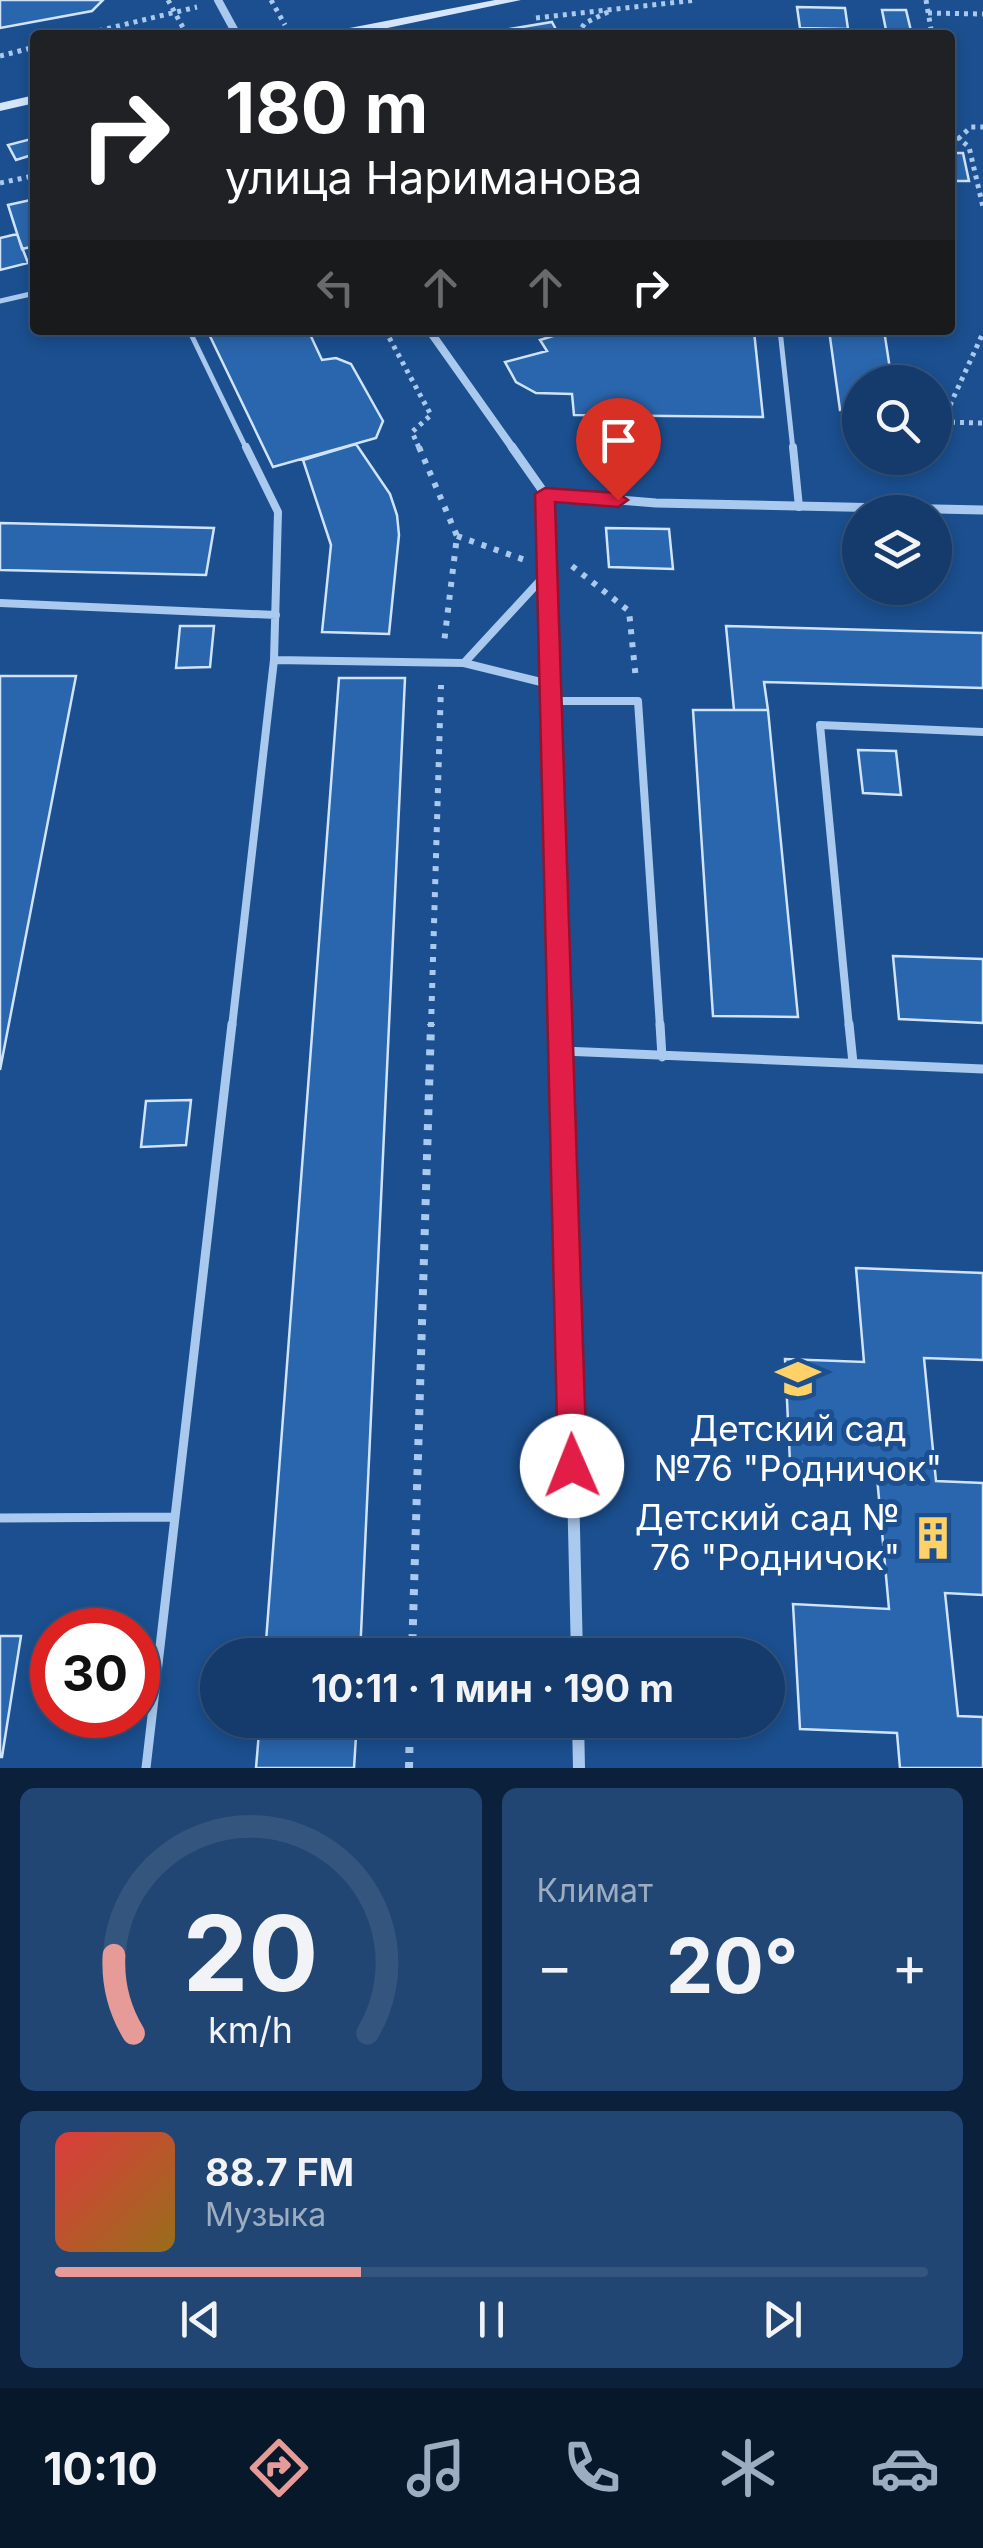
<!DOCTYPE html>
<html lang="ru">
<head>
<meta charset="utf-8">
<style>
	body { margin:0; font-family:Inter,sans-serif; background:#214673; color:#f1f3f6; height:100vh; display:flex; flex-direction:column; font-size:38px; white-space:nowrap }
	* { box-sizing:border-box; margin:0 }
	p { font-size:32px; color:#9dadc1 }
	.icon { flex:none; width:55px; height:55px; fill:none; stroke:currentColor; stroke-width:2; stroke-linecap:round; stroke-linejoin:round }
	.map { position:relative; height:1768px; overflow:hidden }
	.panel { display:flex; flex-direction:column; gap:20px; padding:20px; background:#0b203b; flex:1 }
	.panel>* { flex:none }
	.hud { position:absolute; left:30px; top:30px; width:925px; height:305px; border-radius:10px; box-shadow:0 5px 15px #0003,0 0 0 2px #33557e; background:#202124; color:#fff; overflow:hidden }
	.controls { position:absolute; left:842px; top:365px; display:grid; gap:20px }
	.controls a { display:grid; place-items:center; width:110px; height:110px; border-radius:50%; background:#143b6b; box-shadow:0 5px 15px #0003,0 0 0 2px #33557e; font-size:50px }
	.speed { position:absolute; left:30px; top:1608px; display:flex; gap:20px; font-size:50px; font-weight:700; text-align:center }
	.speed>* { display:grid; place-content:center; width:130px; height:130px; border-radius:50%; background:#143b6b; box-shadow:0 5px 15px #0003,0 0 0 2px #33557e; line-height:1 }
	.speed .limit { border:15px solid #d22; background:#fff; color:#111 }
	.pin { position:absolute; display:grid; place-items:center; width:85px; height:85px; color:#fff; margin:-102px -42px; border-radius:50% 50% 50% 0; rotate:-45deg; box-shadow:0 0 10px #0007 }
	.pin .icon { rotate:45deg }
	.me { position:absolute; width:110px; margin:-55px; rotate:359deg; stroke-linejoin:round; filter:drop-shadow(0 0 8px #0008) }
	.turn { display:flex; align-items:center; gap:35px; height:210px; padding:0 30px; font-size:45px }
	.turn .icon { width:130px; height:130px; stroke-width:2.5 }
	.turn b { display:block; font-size:70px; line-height:85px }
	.lanes { display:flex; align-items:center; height:95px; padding:0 30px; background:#0003; justify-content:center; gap:50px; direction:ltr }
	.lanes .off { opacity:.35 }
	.big { font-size:75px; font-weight:700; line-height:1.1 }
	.panel .widget { flex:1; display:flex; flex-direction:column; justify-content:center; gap:15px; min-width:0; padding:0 35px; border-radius:15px; background:#214673 }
	.panel .dial { align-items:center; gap:0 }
	.dial svg { height:260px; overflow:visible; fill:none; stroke:#33557e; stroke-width:7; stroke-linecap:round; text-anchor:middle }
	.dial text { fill:#f1f3f6; stroke:none }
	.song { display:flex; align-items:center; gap:30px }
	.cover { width:120px; height:120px; border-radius:15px; background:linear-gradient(135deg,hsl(0 70% 55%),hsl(40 70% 35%)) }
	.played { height:10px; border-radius:5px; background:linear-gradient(90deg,#e69b98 35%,#33557e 35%) }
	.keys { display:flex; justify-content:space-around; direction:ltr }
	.heat { display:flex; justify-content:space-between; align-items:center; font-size:55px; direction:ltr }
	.panel .tiles { flex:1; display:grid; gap:20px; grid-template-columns:1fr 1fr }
	.widget:last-child { grid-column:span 2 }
	.trip { position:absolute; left:200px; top:1638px; width:585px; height:100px; border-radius:50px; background:#143b6b; box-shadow:0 5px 15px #0003,0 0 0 2px #33557e; font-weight:700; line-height:100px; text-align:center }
	.tab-bar { display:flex; height:160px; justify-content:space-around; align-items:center; background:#08182b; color:#9dadc1 }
	.tab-bar .icon { width:70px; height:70px }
	.tab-bar .selected { color:#e69b98 }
	.tab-bar b { font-size:45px; color:#f1f3f6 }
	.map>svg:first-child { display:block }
	.building { fill:#2a66ad; stroke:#cfe3fa; stroke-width:2.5 }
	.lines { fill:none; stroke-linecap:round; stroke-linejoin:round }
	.path-far2 { stroke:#a9c9ee; stroke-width:5; stroke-dasharray:4 5; stroke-linecap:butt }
	.path-far1 { stroke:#a9c9ee; stroke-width:6; stroke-dasharray:5 8; stroke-linecap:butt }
	.path { stroke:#a9c9ee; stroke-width:8; stroke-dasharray:6 9; stroke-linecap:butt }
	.lane-far2 { stroke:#a9c9ee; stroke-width:5 }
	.lane-far1 { stroke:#a9c9ee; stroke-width:8 }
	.lane { stroke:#a9c9ee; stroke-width:9 }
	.street-far2 { stroke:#a9c9ee; stroke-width:8 }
	.street-far1 { stroke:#a9c9ee; stroke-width:9 }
	.street { stroke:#a9c9ee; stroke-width:12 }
	.secondary { fill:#d6e6fa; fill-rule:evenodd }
	.route { fill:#e11d48; stroke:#92132f; stroke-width:2.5 }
	.labels { text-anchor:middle; stroke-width:10; stroke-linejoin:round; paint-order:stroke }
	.near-poi-label { font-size:35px; fill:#fff; stroke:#1b4f8f }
</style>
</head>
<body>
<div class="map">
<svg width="983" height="1768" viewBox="0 0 983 1768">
	<rect width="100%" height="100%" fill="#1b4f8f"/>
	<path class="building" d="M0 0H103L92 11 0 28Z
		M797 7 845 8 848 29 800 28Z
		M882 10H906L912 35H887Z
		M552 22 559 35H513L510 29Z
		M35 138V154L16 160 8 145Z
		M950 153H963L969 181H950Z
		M35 199V246L22 249 8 205Z
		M17 234 28 263 0 270V238Z
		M207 330H308L322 360 336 358 351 364 383 421 376 438 273 467Z
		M829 330H884L892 382H860V410H840Z
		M569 331H754L763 417 574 415 572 394 536 393 516 382 505 362 547 351 540 340Z
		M356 444 390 494 397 515 399 535 389 634 322 632 331 545 303 460Z
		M0 523 214 528 206 575 0 570Z
		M606 528 669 529 673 569 609 567Z
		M180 626H214L210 667 176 668Z
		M726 626 983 633V688L764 682 768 710H734Z
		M0 676H76L0 1070Z
		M339 678H405L360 1655H265Z
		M693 710H768L798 1017 713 1016Z
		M858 750 896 751 901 795 863 793Z
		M893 956 983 959V1023L899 1019Z
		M191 1100 186 1145 141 1147 146 1101Z
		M856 1268 983 1273V1360L924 1358 936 1481 983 1483V1595L945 1593 958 1716 983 1717V1768H900L897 1733 800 1729 793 1604 889 1609 876 1466 790 1462 785 1359 864 1362Z
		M0 1636H21L2 1757H0Z
		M260 1720H357L354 1768H256Z"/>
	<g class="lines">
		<path class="path-far2" d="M168 0 187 35
			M271 0 285 25
			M926 0 932 35
			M928 13 983 14
			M536 18 697 0
			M81 35 197 7
			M577 35 585 23 612 10
			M0 56 35 47
			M950 131 969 147 983 207
			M958 139 971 127H983
			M0 183 33 176 29 166 35 165
			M385 330 431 415 412 432 420 450
			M942 422 983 423
			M935 438 983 333"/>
		<path class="path-far1" d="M419 447 457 536 444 643
			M922 467 926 458
			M457 536 525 560
			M572 566 629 611 636 680
			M431 1027 441 685"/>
		<path class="path" d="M412 1655 431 1024
			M409 1768 410 1720"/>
		<path class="lane-far2" d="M0 301 35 293
			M189 330 247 450
			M780 330 793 450"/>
		<path class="lane-far1" d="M793 447 799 507
			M0 603 276 615
			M274 660 464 663 549 684
			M464 663 548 572
			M549 701H638L660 1027
			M232 1027 274 660 278 512 246 447
			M849 1027 820 725 983 732"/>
		<path class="lane" d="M660 1024 662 1057
			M849 1024 853 1063
			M563 1051 983 1069
			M0 1518 174 1517
			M146 1768 232 1024"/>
		<path class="street-far2" d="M218 0 237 35
			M429 330 514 450"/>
		<path class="street-far1" d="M512 447 545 494 562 1027
			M545 494 656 503 983 510"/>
		<path class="street" d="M562 1024 577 1655
			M578 1720 579 1768"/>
		<path class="secondary" d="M495 0H521L354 35H327L334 31Z
			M35 95V103L0 111V103Z"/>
	</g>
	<path class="route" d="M545 488 618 493 628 500 618 507 555 502 587 1466 582 1476 572 1480 563 1476 558 1466 535 494Z"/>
	<defs>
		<g id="school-bare" transform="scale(3.45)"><path d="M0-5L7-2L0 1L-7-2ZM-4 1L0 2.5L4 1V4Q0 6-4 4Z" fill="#ffd166" stroke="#1b4f8f" stroke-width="2.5" paint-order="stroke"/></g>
		<g id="building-bare" transform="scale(3.45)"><path d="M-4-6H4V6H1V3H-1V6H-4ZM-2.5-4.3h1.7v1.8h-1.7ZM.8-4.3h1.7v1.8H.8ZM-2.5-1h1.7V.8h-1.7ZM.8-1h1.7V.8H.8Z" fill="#ffd166" stroke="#1b4f8f" stroke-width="2.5" paint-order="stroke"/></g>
	</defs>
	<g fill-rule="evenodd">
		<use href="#school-bare" x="798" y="1379"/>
		<use href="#building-bare" x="933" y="1538"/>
	</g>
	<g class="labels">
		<g class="near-poi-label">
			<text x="798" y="1441">Детский сад<tspan x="798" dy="40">№76 "Родничок"</tspan></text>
			<text x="900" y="1530" text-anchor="end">Детский сад №<tspan x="900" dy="40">76 "Родничок"</tspan></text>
		</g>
	</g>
</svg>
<div class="controls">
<a><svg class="icon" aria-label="search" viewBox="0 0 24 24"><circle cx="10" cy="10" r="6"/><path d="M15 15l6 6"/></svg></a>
<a><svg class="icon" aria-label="layers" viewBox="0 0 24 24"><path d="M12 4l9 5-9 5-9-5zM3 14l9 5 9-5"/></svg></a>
</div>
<div class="speed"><div class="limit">30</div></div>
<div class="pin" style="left:618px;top:500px;background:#d93025"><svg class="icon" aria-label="arrive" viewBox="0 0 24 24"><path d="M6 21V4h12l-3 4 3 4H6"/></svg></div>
<svg class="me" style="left:572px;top:1466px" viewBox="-20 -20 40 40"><circle r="19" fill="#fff"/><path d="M0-13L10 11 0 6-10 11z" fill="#e11d48"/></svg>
<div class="trip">10:11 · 1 мин · 190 m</div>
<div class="hud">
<div class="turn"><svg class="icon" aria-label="right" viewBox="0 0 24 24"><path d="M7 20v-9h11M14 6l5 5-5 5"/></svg><div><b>180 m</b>улица Нариманова</div></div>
<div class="lanes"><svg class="icon off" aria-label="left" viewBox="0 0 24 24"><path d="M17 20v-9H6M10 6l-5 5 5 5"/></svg><svg class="icon off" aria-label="ahead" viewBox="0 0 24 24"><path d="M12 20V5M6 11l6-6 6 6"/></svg><svg class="icon off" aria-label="ahead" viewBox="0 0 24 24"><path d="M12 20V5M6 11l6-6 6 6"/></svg><svg class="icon" aria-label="right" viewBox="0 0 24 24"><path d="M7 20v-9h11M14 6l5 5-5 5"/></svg></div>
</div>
</div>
<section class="panel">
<div class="tiles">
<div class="widget dial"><svg viewBox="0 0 100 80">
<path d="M14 69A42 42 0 1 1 86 69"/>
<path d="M14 69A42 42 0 0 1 8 45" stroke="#e69b98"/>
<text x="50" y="56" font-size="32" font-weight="700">20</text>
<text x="50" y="72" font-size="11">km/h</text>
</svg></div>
<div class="widget"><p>Климат</p>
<div class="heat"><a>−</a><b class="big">20°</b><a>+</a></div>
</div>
<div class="widget">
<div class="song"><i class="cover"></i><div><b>88.7 FM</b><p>Музыка</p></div></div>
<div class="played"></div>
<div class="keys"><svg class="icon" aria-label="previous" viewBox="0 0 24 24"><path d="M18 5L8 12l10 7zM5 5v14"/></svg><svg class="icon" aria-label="pause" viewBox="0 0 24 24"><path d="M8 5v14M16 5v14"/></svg><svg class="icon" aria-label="next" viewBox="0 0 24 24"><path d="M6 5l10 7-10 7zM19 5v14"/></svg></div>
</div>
</div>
</section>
<nav class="tab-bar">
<b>10:10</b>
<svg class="icon selected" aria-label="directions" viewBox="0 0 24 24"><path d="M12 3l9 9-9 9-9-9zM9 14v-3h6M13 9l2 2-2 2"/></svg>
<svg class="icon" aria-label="music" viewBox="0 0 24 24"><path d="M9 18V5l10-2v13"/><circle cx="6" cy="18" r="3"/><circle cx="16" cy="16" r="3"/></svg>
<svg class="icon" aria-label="phone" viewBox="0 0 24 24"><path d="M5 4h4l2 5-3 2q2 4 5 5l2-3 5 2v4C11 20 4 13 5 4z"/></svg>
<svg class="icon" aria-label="climate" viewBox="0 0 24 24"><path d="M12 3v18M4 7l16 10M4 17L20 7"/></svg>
<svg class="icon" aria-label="car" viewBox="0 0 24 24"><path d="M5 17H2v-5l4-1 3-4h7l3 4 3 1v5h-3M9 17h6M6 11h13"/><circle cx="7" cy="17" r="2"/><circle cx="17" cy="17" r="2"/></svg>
</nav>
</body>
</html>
